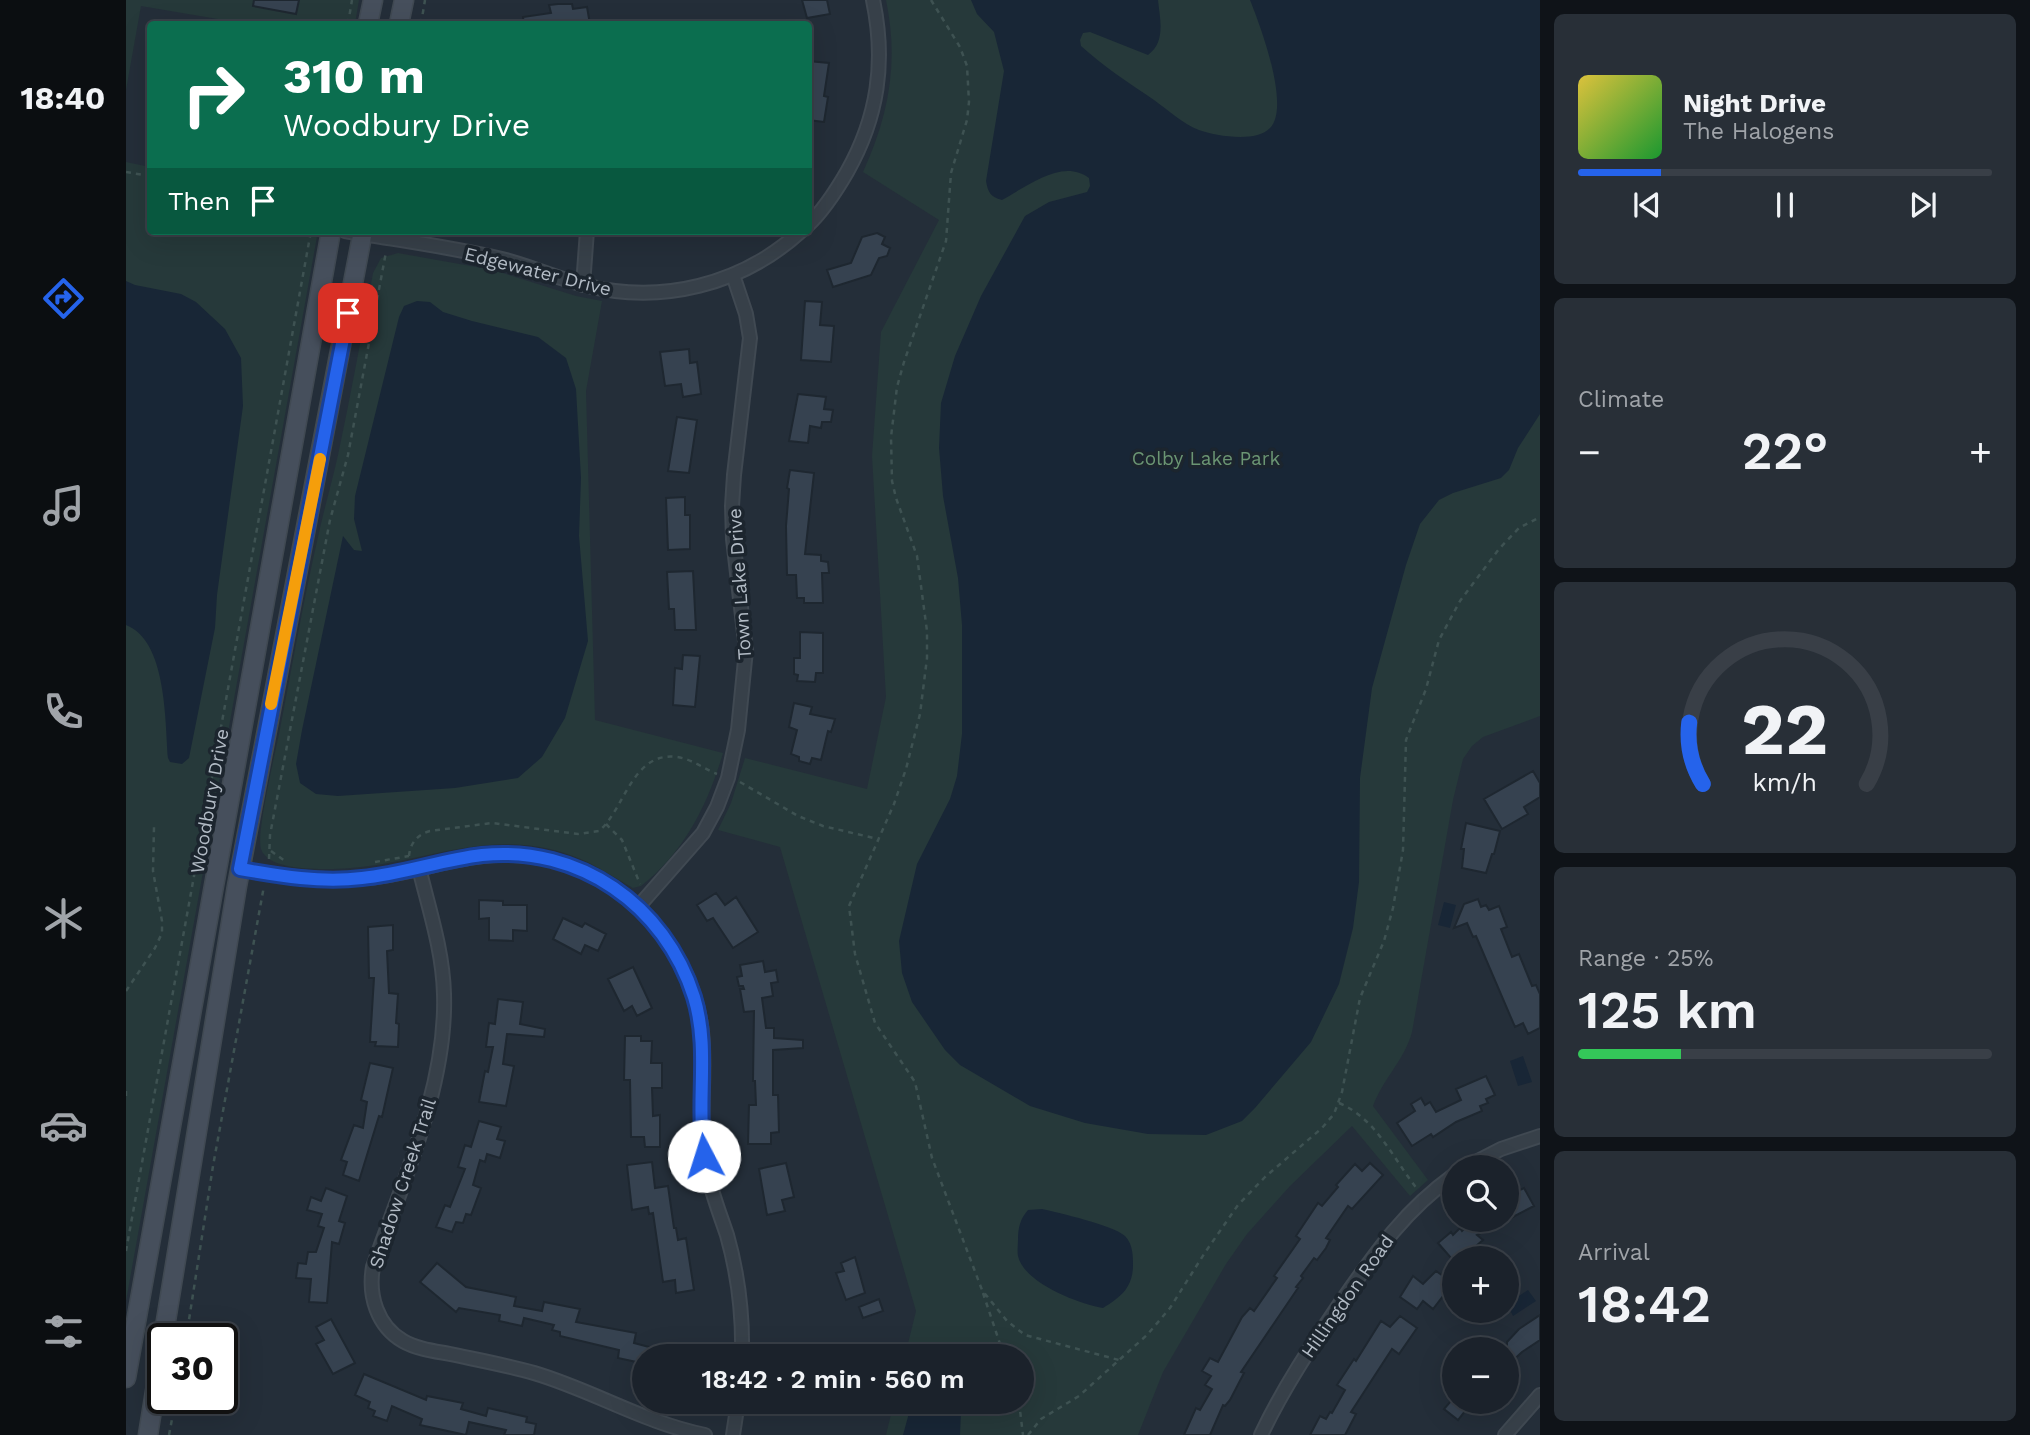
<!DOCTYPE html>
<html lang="en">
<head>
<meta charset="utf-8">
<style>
	body { margin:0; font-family:"Work Sans",sans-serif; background:#282f37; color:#f1f3f6; height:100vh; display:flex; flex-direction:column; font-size:26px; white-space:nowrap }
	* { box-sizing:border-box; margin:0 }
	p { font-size:23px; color:#a0a4a9 }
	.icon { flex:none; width:38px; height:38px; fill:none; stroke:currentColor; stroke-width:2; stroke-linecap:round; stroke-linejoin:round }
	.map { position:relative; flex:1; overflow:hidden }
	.drawer { display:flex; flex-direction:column; gap:14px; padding:14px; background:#0f1318; width:490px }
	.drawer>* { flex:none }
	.guide { position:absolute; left:21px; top:21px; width:665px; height:214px; border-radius:7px; box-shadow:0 7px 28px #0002,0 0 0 2px #393f47; background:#0b6e4f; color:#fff; overflow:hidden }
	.buttons { position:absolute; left:1316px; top:1155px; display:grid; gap:14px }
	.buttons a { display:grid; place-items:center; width:77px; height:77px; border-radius:50%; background:#1b222b; box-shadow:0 7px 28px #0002,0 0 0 2px #393f47; font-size:35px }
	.speed { position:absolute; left:21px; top:1323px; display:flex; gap:14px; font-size:35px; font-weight:700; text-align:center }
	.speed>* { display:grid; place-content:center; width:91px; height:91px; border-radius:50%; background:#1b222b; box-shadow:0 7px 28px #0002,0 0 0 2px #393f47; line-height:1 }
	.speed .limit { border:4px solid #111; border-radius:10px; background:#fff; color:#111 }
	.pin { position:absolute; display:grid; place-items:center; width:60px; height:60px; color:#fff; margin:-30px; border-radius:14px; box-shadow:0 4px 10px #0006 }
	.me { position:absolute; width:77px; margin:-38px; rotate:355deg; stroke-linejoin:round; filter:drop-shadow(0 0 5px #0008) }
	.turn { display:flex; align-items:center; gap:24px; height:147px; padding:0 21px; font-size:32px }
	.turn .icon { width:91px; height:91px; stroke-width:2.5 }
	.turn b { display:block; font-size:49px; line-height:60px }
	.then { display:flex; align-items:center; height:66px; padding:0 21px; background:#0003; gap:14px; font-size:26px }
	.big { font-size:52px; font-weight:600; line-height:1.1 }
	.drawer .tile { flex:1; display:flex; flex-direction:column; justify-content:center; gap:10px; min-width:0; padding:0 24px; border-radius:10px; background:#282f37 }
	.drawer .dial { align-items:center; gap:0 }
	.dial svg { height:182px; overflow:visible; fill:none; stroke:#393f47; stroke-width:7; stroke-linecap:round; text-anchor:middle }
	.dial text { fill:#f1f3f6; stroke:none }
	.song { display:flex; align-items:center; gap:21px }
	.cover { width:84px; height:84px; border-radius:10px; background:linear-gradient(135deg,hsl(50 70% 55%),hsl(130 70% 35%)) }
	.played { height:7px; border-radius:4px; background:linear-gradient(90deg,#2563eb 20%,#393f47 20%) }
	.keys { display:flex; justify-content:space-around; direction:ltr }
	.heat { display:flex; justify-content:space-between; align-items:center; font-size:38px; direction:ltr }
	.charge { height:10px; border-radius:5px; background:linear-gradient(90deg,#34c759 25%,#393f47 0) }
	.trip { position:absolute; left:506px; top:1344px; width:402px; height:70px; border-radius:35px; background:#1b222b; box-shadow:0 7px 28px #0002,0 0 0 2px #393f47; font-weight:600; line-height:70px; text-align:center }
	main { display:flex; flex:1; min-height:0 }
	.menu { display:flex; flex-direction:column; width:126px; justify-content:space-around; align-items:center; background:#0b0e11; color:#a0a4a9 }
	.menu .icon { width:49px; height:49px }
	.menu .active { color:#2563eb }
	.menu b { font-size:32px; color:#f1f3f6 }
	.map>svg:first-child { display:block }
	.green { fill:#26393a }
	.water { fill:#182636 }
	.building { fill:#364250; stroke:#1e2730; stroke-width:2 }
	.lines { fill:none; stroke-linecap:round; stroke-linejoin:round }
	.minor-casing { stroke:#404952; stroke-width:16 }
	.secondary-casing { stroke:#404952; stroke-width:21 }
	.path { stroke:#3e5252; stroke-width:2.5; stroke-dasharray:5 5; stroke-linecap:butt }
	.minor { stroke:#374049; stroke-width:12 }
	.secondary { stroke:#464f5c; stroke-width:18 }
	.route-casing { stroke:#184099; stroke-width:18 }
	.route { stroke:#2563eb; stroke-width:12 }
	.slow { stroke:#f59e0b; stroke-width:12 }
	.labels { text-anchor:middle; stroke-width:7; stroke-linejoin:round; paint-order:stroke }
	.street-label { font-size:19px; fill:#b2bbc5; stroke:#1c252e }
	.park-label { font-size:19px; fill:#6b9573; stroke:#1c252e }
</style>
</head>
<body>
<main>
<nav class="menu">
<b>18:40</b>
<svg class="icon active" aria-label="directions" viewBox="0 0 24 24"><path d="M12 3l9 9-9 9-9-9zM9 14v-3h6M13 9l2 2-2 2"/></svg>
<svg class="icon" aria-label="music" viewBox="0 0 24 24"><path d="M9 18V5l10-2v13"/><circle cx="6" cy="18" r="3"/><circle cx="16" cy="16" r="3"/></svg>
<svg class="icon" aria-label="phone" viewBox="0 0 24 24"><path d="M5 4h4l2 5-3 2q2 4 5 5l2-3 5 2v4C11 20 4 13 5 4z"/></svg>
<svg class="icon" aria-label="climate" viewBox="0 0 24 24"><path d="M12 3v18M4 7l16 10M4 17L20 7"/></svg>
<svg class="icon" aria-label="car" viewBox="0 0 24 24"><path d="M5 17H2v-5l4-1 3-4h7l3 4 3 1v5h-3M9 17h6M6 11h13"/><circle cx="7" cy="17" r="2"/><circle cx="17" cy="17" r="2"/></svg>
<svg class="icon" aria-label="filters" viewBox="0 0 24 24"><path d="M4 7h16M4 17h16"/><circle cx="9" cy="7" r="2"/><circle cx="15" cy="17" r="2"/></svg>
</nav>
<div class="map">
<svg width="1414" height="1435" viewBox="0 0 1414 1435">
	<rect width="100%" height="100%" fill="#242e39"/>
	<path class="green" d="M0 0H233L229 24H121L15 6 0 90Z
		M760 0H1414V716L1357 737 1346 746 1337 759 1327 800 1286 1032C1279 1059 1257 1079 1247 1106L1302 1180 1284 1196 1226 1126 1164 1186 1121 1234 1100 1264 1037 1372 1012 1435H760L768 1402H896V1356H779L790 1311 654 847 592 830 605 803 619 758 741 789 760 697 746 456 755 332 813 220 737 172C763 115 773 62 760 0Z
		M0 162 24 167V231H192L0 1301Z
		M272 253 367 270 450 296 476 301 460 391 469 720 597 753C582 804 558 853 515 886L507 888C487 877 469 864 447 856 360 824 293 868 207 869 188 869 142 870 135 849 130 834 149 754 153 734 166 668 177 602 192 537 198 509 206 482 212 455 225 394 236 333 247 273L255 258Z"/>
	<path class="water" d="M845 0H1032C1034 19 1040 42 1022 55L964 32 957 33 954 40 955 46C977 66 1003 83 1028 100 1042 110 1057 124 1073 130 1090 136 1130 143 1144 128 1165 107 1134 25 1124 0H1414V414L1392 448 1383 470 1375 478 1327 493 1313 500 1294 524 1280 565 1246 688 1234 778 1233 882 1227 928 1213 984 1185 1042 1129 1108 1116 1121 1080 1135 1022 1134 959 1123 904 1106 834 1065 819 1050 786 1002 776 973 773 941 791 864 824 799 831 776 836 734V625L832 578 817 496 813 448 815 403 829 356 855 296 899 216 923 202 961 192 964 186 963 178C936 157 899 188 876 200 864 197 862 192 860 181L878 71 868 32 851 14Z
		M0 281 9 285 55 294 70 302 99 329 115 358 117 406 91 595 89 628 63 758 56 764 44 762 42 758C39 721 41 641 0 625Z
		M291 301 304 302 317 312 346 321 412 337 440 358 450 389 455 478 453 536 462 641 439 718 416 757 392 778 329 788 212 796 190 794 174 783 170 764 176 730 217 536 228 550 236 551 228 519 229 496 273 317 278 306Z
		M1318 902 1330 905 1324 928 1312 925Z
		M1397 1056 1406 1082 1392 1086 1384 1061Z
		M916 1209C933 1213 987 1225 999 1236 1007 1244 1007 1256 1007 1267 1006 1288 995 1297 977 1308 953 1304 898 1283 892 1256 891 1251 892 1245 892 1240 892 1228 894 1219 902 1210Z
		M1402 1290 1410 1301 1387 1316 1381 1304Z
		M786 1402H830L835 1411 834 1435H777Z"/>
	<path class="building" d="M128 0H173L170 14 127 6Z
		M676 0H701L704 14 681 18Z
		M432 4H446L447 9 461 7 464 24H398L397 17 425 13 423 5Z
		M682 61 703 63 698 96 702 97 698 122 682 120Z
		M751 233 759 237 756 244 764 248 761 256 753 258 745 275 707 287 701 270 725 263 736 237Z
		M679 301 696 302 694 325 708 326 705 362 675 360Z
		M563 349 564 363 571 362 575 394 557 397 555 384 539 386 534 352Z
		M672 394 700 397 698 409 707 410 705 422H696L695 428 684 426 682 443 663 441Z
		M551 417 571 420 563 473 542 471Z
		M664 470 688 473 679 554 695 555V561L702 562 703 573H696L697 603H678V598H671L670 575H661L660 526 663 489 661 488Z
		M559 497V515H564V549L542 550 540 498Z
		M567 571 570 630H549L548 609H543L541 572Z
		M674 632 697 633V673H690L689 682 671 681 672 675 668 674V658H674Z
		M557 655 574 656 569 707 547 705 549 668 556 669Z
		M668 703 686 707 684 714 709 719 705 732 702 731 695 760 686 758 684 764 673 761V757L665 754 671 730 663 727Z
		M1407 771 1414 783V797L1398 807 1402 814 1376 829 1358 799Z
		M1340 823 1374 831 1368 854H1366L1360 873 1336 868 1338 849H1335Z
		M590 893 599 905 610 897 632 932 607 948 587 918 581 921 571 905Z
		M1352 899 1355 907 1360 905 1363 910 1373 906 1381 927 1375 929 1386 957 1393 954 1406 986 1410 985 1414 994V1028L1402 1034 1397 1023 1389 1027 1350 936 1347 937 1341 923 1328 928 1338 904Z
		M353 900 377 901V905H401V931L387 930V941L363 940V918L353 919Z
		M437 918 456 927 459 923 480 934 472 951 459 945 455 954 427 939Z
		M267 925V950L261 951 263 993 272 994 270 1023 273 1024 272 1047 249 1046 250 1042H244L248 978H243L242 927Z
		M637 961 639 972 650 970 652 982 645 983 647 996 636 998 640 1028H648V1038L677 1040V1048L647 1050V1095H652L653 1132 645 1133V1144H622L623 1105H630L629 1081H627L628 1011 618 1012 614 989H618L617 986H613L611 977 616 976 614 965Z
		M507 967 526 1008 511 1016 506 1006 498 1011 482 979Z
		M372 999 397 1002 394 1024 419 1029 418 1037 381 1034 377 1064 388 1066 380 1106 353 1102 359 1071 362 1072 367 1047H360L363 1023 369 1024Z
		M499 1036H515V1041H526L525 1063H536V1088H526L527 1116 534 1115V1147H519L518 1137H505L504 1080H498Z
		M244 1063 267 1068 256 1117 253 1116 233 1181 217 1175 221 1162 215 1160 228 1125 237 1128 241 1102 235 1100Z
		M1360 1076 1369 1095 1360 1099 1362 1103 1354 1106 1356 1111 1330 1122 1307 1137 1305 1134 1286 1146 1271 1123 1289 1111 1285 1104 1295 1098 1299 1105 1304 1102 1310 1112 1335 1100 1330 1089Z
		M353 1121 375 1127 371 1139 379 1141 374 1158 361 1154 359 1162 354 1160 347 1185 355 1188 345 1215 340 1214 337 1223 330 1222 326 1232 310 1227 319 1205 324 1207 339 1169 332 1167 339 1145 345 1147Z
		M526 1162 529 1188 542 1186 548 1228H550L552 1240 560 1238 568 1290 550 1293 549 1280 537 1282 527 1213 523 1214 522 1207 506 1210 501 1165Z
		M660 1163 668 1197 656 1200 659 1211 641 1215 633 1169Z
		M1244 1163 1257 1175 1226 1209 1222 1206 1200 1238 1204 1240 1200 1248 1191 1260 1188 1258 1175 1276 1177 1278 1170 1287 1172 1288 1115 1372 1118 1373 1104 1400 1099 1406 1097 1405 1084 1435H1058L1070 1408 1074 1410 1086 1389 1079 1385 1085 1376 1076 1371 1084 1358 1092 1362 1116 1317 1124 1308 1128 1311 1151 1278 1148 1276 1174 1239 1170 1236 1192 1203 1196 1206 1212 1187 1210 1185 1229 1164 1236 1171Z
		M200 1188 221 1196 213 1221 219 1223 213 1244 206 1242 201 1303 183 1302 185 1279 170 1278 172 1263 180 1264 182 1252H190L198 1228 192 1226 196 1214 181 1210 185 1197 195 1201Z
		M1398 1188 1408 1206 1381 1220V1196Z
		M1348 1220H1380L1351 1235 1357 1240 1342 1253 1346 1258H1325L1312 1243 1325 1232 1327 1235 1334 1228 1336 1231Z
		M729 1257 739 1293 720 1300 710 1273 718 1271 715 1263Z
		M311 1263 340 1287 390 1297 388 1306 416 1311 418 1302 454 1309 450 1322 510 1333 508 1343 542 1352 541 1356H516L515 1363 492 1358 493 1350 434 1336V1332L426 1330 428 1325 398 1318 396 1326 373 1321 374 1315 333 1308 330 1312 294 1282Z
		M1310 1271 1327 1283 1307 1309 1297 1301 1291 1309 1274 1297 1287 1276 1297 1284Z
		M753 1299 757 1311 737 1318 733 1307Z
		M1414 1315V1340L1396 1352 1381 1366V1342L1393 1329Z
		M1274 1316 1291 1328 1273 1354 1266 1349 1225 1412 1230 1414 1219 1435H1184L1194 1416 1200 1419 1204 1412 1206 1413 1219 1390 1211 1385 1228 1359 1230 1361 1255 1321 1264 1327Z
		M205 1319 229 1363 207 1374 190 1344 198 1340 190 1327Z
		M238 1374 300 1400 301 1396 337 1403 335 1409 360 1416 362 1408 401 1417 400 1422 410 1424 408 1435H378L380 1430 343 1422 340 1435 294 1425 296 1419 266 1406 261 1421 247 1416 249 1411 242 1408 244 1402 229 1395Z
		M1324 1402H1346L1332 1420 1318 1409Z"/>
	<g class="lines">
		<g class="minor-casing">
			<path id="minor" d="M682 225C698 210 710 191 721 172 752 117 760 62 747 0
				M219 231C271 240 325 247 376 259 404 266 430 278 458 285 535 305 616 285 675 231
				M457 285 461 231
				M293 868C303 909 317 951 318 994 321 1086 277 1181 247 1267 242 1295 251 1326 277 1341 291 1349 308 1351 324 1354 352 1360 380 1365 408 1373 466 1390 519 1423 579 1435
				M114 869C162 877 209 883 257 876 301 869 342 853 387 855 483 857 565 938 576 1032 581 1078 571 1124 581 1170 585 1192 594 1214 601 1235 612 1274 617 1316 616 1356
				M512 907 577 833 591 807 602 778 612 730 620 650 607 539 606 506 608 475 624 338 620 314 607 275
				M1340 1167 1375 1149 1414 1136
				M607 1435 612 1402
				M1135 1435C1157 1388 1186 1345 1215 1302 1250 1252 1278 1211 1328 1175
				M1379 1435 1414 1395"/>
		</g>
		<g class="secondary-casing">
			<path id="secondary" d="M242 24 247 0
				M273 24 278 0
				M37 1339 111 886 237 231
				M0 1378 205 231
				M22 1435 37 1342"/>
		</g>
		<path class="path" d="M805 0 834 47 841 66 843 102 841 120 825 173 820 241 778 362 771 387 765 437 766 481 770 498 791 556 801 631V658L794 714 780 769 768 804 723 906 729 954 749 1023 789 1082 806 1158 856 1290 881 1321 899 1335 993 1360
			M222 24 226 0
			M295 24 299 0
			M0 172 24 176
			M614 782 672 816 697 826 752 839
			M480 824 496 840 514 884
			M145 851 159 861
			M283 856C284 843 292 834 304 831L366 823 452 834 473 831C499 809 506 751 551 757 566 759 578 769 591 774
			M143 859 144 835 204 520 222 455 260 252
			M249 862 283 856
			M0 991 29 948 36 933V921L27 871 28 827
			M0 1091V1100
			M1213 1103C1251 1119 1267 1159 1292 1190
			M0 1251 185 231
			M857 1293 878 1356
			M60 1339 87 1166 138 886
			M893 1402 897 1435
			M43 1435 50 1398
			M902 1435 915 1419 953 1396 1021 1335 1044 1308 1078 1254 1112 1205 1139 1177 1196 1128 1208 1114 1216 1092 1234 998 1258 941 1267 908 1277 850 1280 740 1300 689 1313 640 1334 601 1373 549 1393 528 1414 517"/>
		<use href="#minor" class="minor"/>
		<use href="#secondary" class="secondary"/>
	</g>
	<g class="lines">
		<g class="route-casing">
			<path id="route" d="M222 313 114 869C154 876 195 883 236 878 277 874 315 860 356 855 453 845 539 905 568 997 584 1049 570 1103 578 1156"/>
		</g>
		<use href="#route" class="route"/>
		<path class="slow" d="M145 704 194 459"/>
	</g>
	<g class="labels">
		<g class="street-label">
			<text transform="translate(412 271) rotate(14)" y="7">Edgewater Drive</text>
			<text transform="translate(613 584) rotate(-94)" y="7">Town Lake Drive</text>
			<text transform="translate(83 801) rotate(-80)" y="7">Woodbury Drive</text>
			<text transform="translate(276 1183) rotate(-72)" y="7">Shadow Creek Trail</text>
			<text transform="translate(1221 1296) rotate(-55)" y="7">Hillingdon Road</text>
		</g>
		<g class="park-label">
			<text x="1080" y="465">Colby Lake Park</text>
		</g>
	</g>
</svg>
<div class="buttons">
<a><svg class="icon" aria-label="search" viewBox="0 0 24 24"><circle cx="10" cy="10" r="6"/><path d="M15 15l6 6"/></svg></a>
<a>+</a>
<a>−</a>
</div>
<div class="speed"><div class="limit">30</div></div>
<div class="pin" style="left:222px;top:313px;background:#d93025"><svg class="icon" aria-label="arrive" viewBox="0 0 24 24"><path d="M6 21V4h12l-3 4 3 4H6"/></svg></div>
<svg class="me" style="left:578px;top:1156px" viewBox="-20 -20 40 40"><circle r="19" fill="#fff"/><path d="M0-13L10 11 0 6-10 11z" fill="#2563eb"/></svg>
<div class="trip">18:42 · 2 min · 560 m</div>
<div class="guide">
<div class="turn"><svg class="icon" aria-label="right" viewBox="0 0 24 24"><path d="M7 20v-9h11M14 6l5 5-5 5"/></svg><div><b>310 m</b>Woodbury Drive</div></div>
<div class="then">Then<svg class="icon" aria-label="arrive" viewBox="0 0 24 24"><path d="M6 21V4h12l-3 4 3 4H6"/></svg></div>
</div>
</div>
<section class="drawer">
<div class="tile">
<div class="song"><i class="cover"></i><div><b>Night Drive</b><p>The Halogens</p></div></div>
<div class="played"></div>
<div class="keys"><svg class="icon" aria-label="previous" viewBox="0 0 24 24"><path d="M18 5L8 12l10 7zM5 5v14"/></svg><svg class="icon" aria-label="pause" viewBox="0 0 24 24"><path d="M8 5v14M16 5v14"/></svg><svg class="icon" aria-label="next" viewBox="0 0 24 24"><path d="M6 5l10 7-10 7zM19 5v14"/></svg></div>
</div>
<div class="tile"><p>Climate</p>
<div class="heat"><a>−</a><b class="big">22°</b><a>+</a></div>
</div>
<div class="tile dial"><svg viewBox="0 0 100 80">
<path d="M14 69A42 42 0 1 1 86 69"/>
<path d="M14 69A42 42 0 0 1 8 42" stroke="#2563eb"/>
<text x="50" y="56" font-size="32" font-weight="700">22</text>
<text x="50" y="72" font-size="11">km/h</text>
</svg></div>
<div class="tile"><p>Range · 25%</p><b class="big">125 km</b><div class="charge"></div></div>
<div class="tile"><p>Arrival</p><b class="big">18:42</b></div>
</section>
</main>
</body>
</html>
